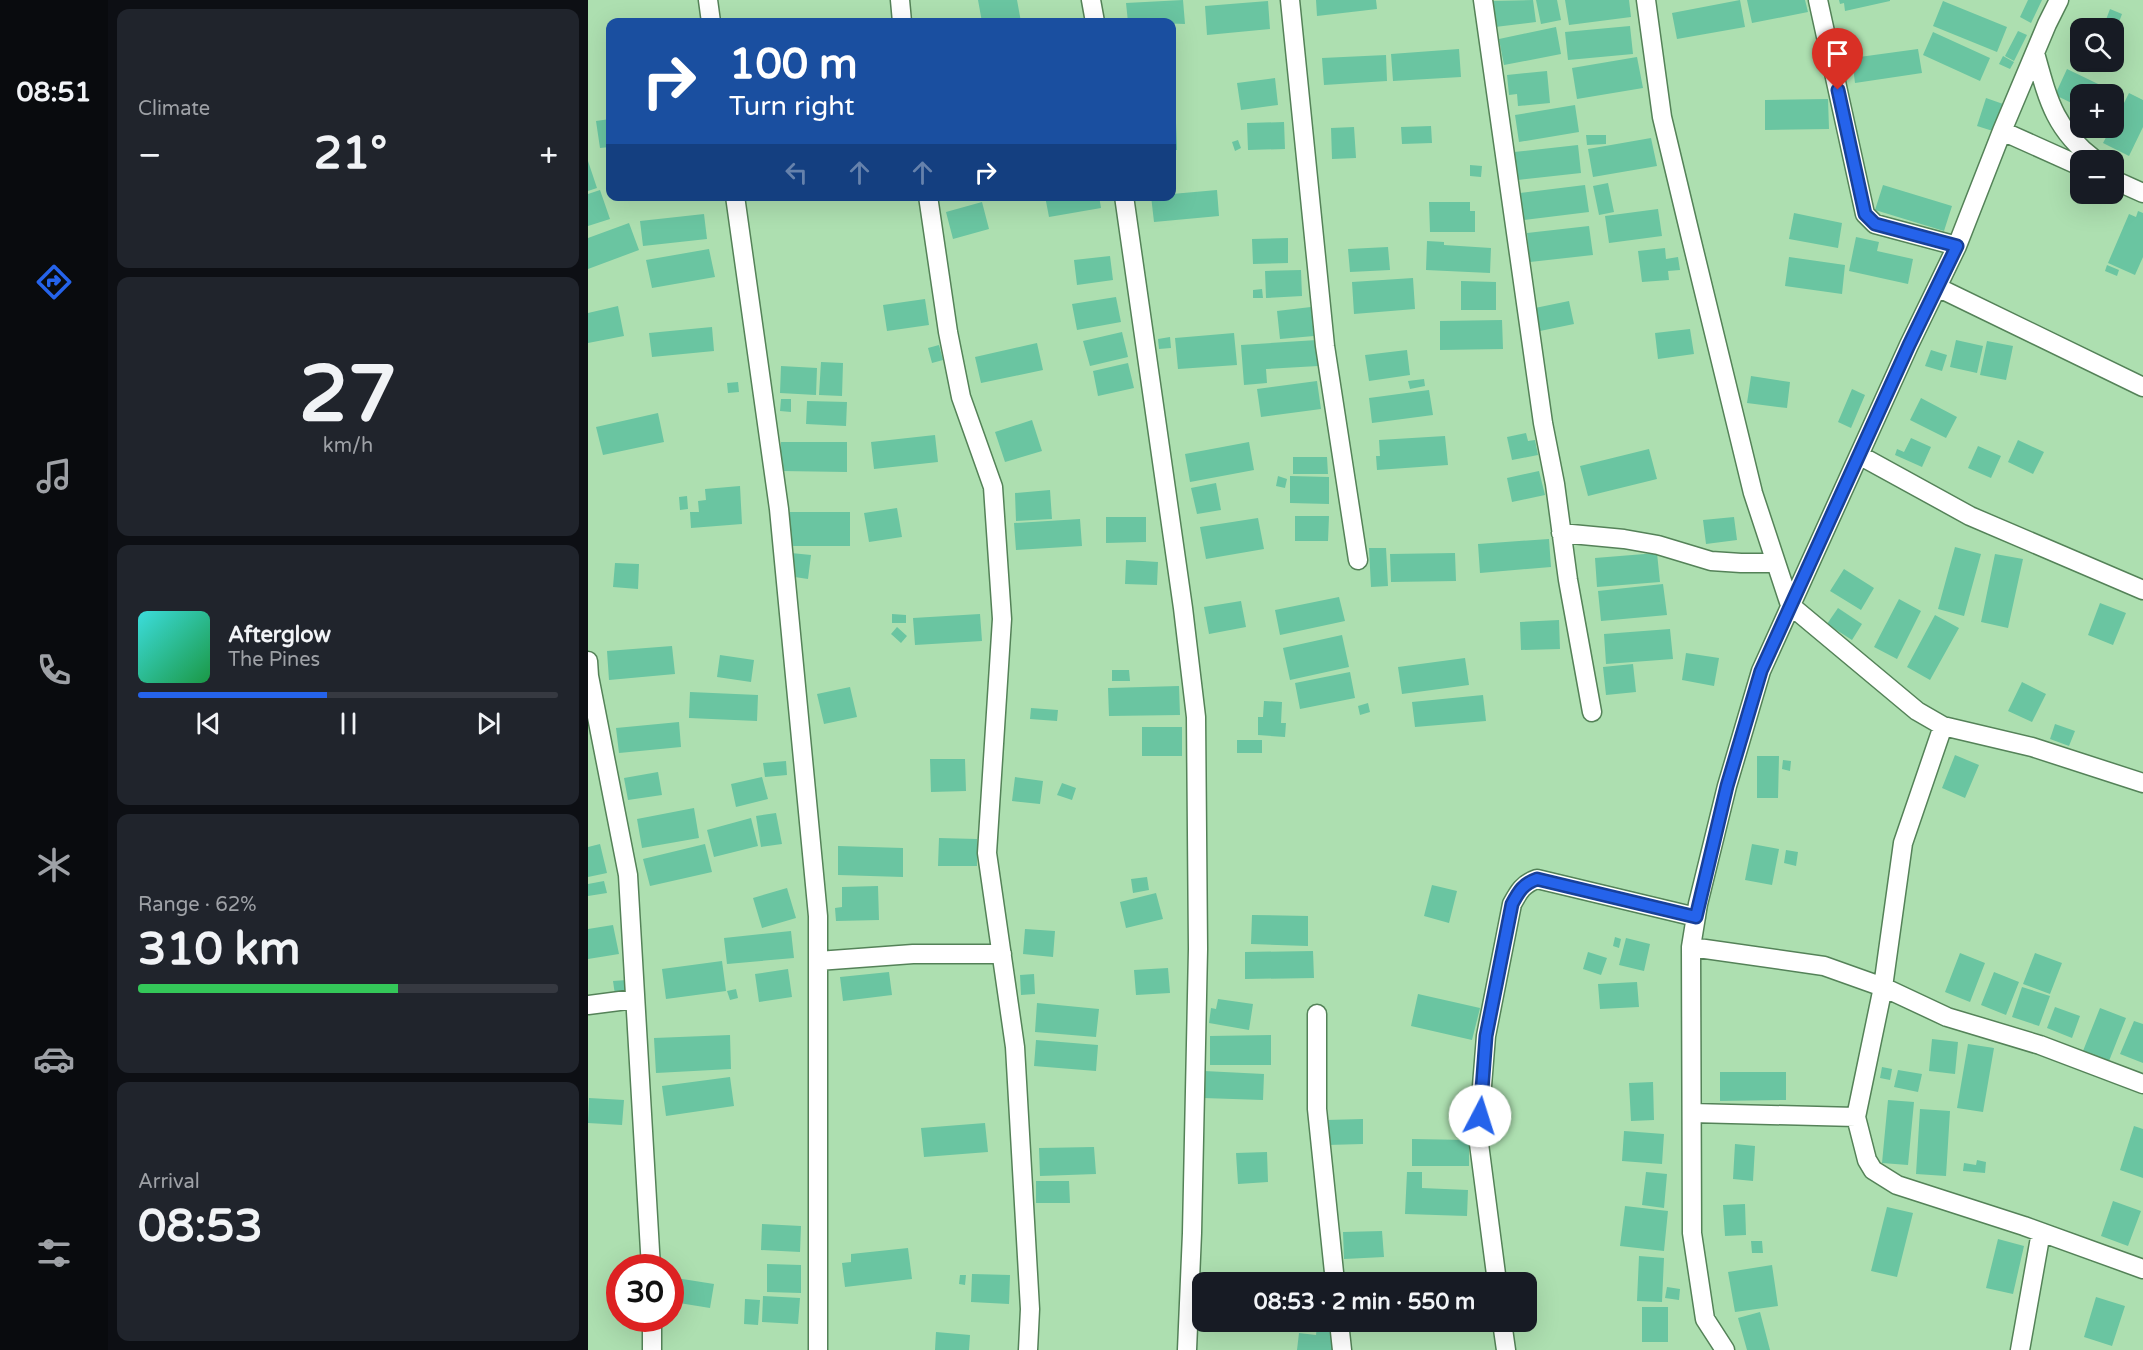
<!DOCTYPE html>
<html lang="en">
<head>
<meta charset="utf-8">
<style>
	body { margin:0; font-family:"Varela Round",sans-serif; background:#20242c; color:#f1f3f6; height:100vh; display:flex; flex-direction:column; font-size:22px; white-space:nowrap }
	* { box-sizing:border-box; margin:0 }
	p { font-size:20px; color:#9ea1a6 }
	.icon { flex:none; width:33px; height:33px; fill:none; stroke:currentColor; stroke-width:2; stroke-linecap:round; stroke-linejoin:round }
	.map { position:relative; flex:1; overflow:hidden }
	.panel { display:flex; flex-direction:column; gap:9px; padding:9px; background:#0d0f14; width:480px }
	.panel>* { flex:none }
	.hud { position:absolute; left:18px; top:18px; width:570px; height:183px; border-radius:12px; box-shadow:0 6px 24px #0002; background:#1a4fa0; color:#fff; overflow:hidden }
	.buttons { position:absolute; left:1482px; top:18px; display:grid; gap:12px }
	.buttons a { display:grid; place-items:center; width:54px; height:54px; border-radius:12px; background:#171b24; box-shadow:0 6px 24px #0002; font-size:30px }
	.speed { position:absolute; left:18px; top:1254px; display:flex; gap:12px; font-size:30px; font-weight:700; text-align:center }
	.speed>* { display:grid; place-content:center; width:78px; height:78px; border-radius:50%; background:#171b24; box-shadow:0 6px 24px #0002; line-height:1 }
	.speed .limit { border:9px solid #d22; background:#fff; color:#111 }
	.pin { position:absolute; display:grid; place-items:center; width:51px; height:51px; color:#fff; margin:-62px -26px; border-radius:50% 50% 50% 0; rotate:-45deg; box-shadow:0 0 6px #0007 }
	.pin .icon { rotate:45deg }
	.me { position:absolute; width:66px; margin:-33px; rotate:5deg; stroke-linejoin:round; filter:drop-shadow(0 0 4px #0008) }
	.turn { display:flex; align-items:center; gap:21px; height:126px; padding:0 24px; font-size:27px }
	.turn .icon { width:78px; height:78px; stroke-width:2.5 }
	.turn b { display:block; font-size:42px; line-height:51px }
	.lanes { display:flex; align-items:center; height:57px; padding:0 24px; background:#0003; justify-content:center; gap:30px; direction:ltr }
	.lanes .off { opacity:.35 }
	.big { font-size:45px; font-weight:800; line-height:1.1 }
	.panel .tile { flex:1; display:flex; flex-direction:column; justify-content:center; gap:9px; min-width:0; padding:0 21px; border-radius:12px; background:#20242c }
	.panel .dial { align-items:center; gap:0 }
	.dial b { font-size:78px; line-height:1 }
	.song { display:flex; align-items:center; gap:18px }
	.cover { width:72px; height:72px; border-radius:9px; background:linear-gradient(135deg,hsl(180 70% 55%),hsl(140 70% 35%)) }
	.played { height:6px; border-radius:3px; background:linear-gradient(90deg,#2563eb 45%,#363941 45%) }
	.keys { display:flex; justify-content:space-around; direction:ltr }
	.heat { display:flex; justify-content:space-between; align-items:center; font-size:33px; direction:ltr }
	.charge { height:9px; border-radius:4px; background:linear-gradient(90deg,#34c759 62%,#363941 0) }
	.trip { position:absolute; left:604px; top:1272px; width:345px; height:60px; border-radius:12px; background:#171b24; box-shadow:0 6px 24px #0002; font-weight:800; line-height:60px; text-align:center }
	main { display:flex; flex:1; min-height:0 }
	.tabs { display:flex; flex-direction:column; width:108px; justify-content:space-around; align-items:center; background:#090b0e; color:#9ea1a6 }
	.tabs .icon { width:42px; height:42px }
	.tabs .on { color:#2563eb }
	.tabs b { font-size:27px; color:#f1f3f6 }
	.map>svg:first-child { display:block }
	.building { fill:#6ac5a1 }
	.lines { fill:none; stroke-linecap:round; stroke-linejoin:round }
	.minor-casing { stroke:#548258; stroke-width:21 }
	.minor { stroke:#fff; stroke-width:18 }
	.route-casing { stroke:#184099; stroke-width:15 }
	.route { stroke:#2563eb; stroke-width:10 }
</style>
</head>
<body>
<main>
<nav class="tabs">
<b>08:51</b>
<svg class="icon on" aria-label="directions" viewBox="0 0 24 24"><path d="M12 3l9 9-9 9-9-9zM9 14v-3h6M13 9l2 2-2 2"/></svg>
<svg class="icon" aria-label="music" viewBox="0 0 24 24"><path d="M9 18V5l10-2v13"/><circle cx="6" cy="18" r="3"/><circle cx="16" cy="16" r="3"/></svg>
<svg class="icon" aria-label="phone" viewBox="0 0 24 24"><path d="M5 4h4l2 5-3 2q2 4 5 5l2-3 5 2v4C11 20 4 13 5 4z"/></svg>
<svg class="icon" aria-label="climate" viewBox="0 0 24 24"><path d="M12 3v18M4 7l16 10M4 17L20 7"/></svg>
<svg class="icon" aria-label="car" viewBox="0 0 24 24"><path d="M5 17H2v-5l4-1 3-4h7l3 4 3 1v5h-3M9 17h6M6 11h13"/><circle cx="7" cy="17" r="2"/><circle cx="17" cy="17" r="2"/></svg>
<svg class="icon" aria-label="filters" viewBox="0 0 24 24"><path d="M4 7h16M4 17h16"/><circle cx="9" cy="7" r="2"/><circle cx="15" cy="17" r="2"/></svg>
</nav>
<section class="panel">
<div class="tile"><p>Climate</p>
<div class="heat"><a>−</a><b class="big">21°</b><a>+</a></div>
</div>
<div class="tile dial"><b>27</b><p>km/h</p></div>
<div class="tile">
<div class="song"><i class="cover"></i><div><b>Afterglow</b><p>The Pines</p></div></div>
<div class="played"></div>
<div class="keys"><svg class="icon" aria-label="previous" viewBox="0 0 24 24"><path d="M18 5L8 12l10 7zM5 5v14"/></svg><svg class="icon" aria-label="pause" viewBox="0 0 24 24"><path d="M8 5v14M16 5v14"/></svg><svg class="icon" aria-label="next" viewBox="0 0 24 24"><path d="M6 5l10 7-10 7zM19 5v14"/></svg></div>
</div>
<div class="tile"><p>Range · 62%</p><b class="big">310 km</b><div class="charge"></div></div>
<div class="tile"><p>Arrival</p><b class="big">08:53</b></div>
</section>
<div class="map">
<svg width="1555" height="1350" viewBox="0 0 1555 1350">
	<rect width="100%" height="100%" fill="#addfb0"/>
	<path class="building" d="M390 0H429L433 22H394Z
		M595 0 597 24 540 22 538 3Z
		M728 0H788L789 9 729 16Z
		M945 0 948 22 907 27 903 1Z
		M948 0H969L973 20 953 24Z
		M977 0H1041L1043 17 981 25Z
		M1152 0 1157 27 1089 39 1084 13Z
		M1159 0H1217L1220 12 1164 23Z
		M1251 0H1302V1L1257 11 1256 3 1252 4Z
		M1440 0H1454L1443 23 1432 17Z
		M680 1 682 29 619 35 617 6Z
		M1355 1 1419 27 1409 52 1345 26Z
		M1522 9 1534 14 1528 30 1516 25Z
		M1042 26 1045 54 980 60 977 32Z
		M968 27 973 54 916 65 911 39Z
		M1430 31 1439 35 1426 61 1417 56Z
		M1345 32 1402 58 1392 81 1335 55Z
		M871 49 873 77 805 81 803 54Z
		M1330 49 1334 73 1267 83 1264 58Z
		M798 55 799 81 736 85 734 58Z
		M1415 56 1426 62 1422 69 1411 64Z
		M1049 57 1055 88 989 99 984 68Z
		M1479 69 1533 95 1526 109V94H1492V107L1467 95Z
		M959 71 962 103 930 106 929 94 921 95 919 75Z
		M687 78 690 105 653 110 649 83Z
		M1541 93 1555 100V127L1541 156 1515 143 1523 128H1526V123Z
		M1398 98 1418 105 1408 132 1389 126Z
		M1240 99 1241 129 1177 130V100Z
		M987 105 991 132 931 142 927 115Z
		M22 119V147L12 148 8 121Z
		M696 122 697 149 660 150 659 123Z
		M584 123H588L589 150H584Z
		M843 126 844 143 814 144 813 127Z
		M766 127 768 158 744 159 743 128Z
		M998 135H1018V144L999 145Z
		M1063 138 1069 166 1005 177 1000 149Z
		M650 140 653 148 647 151 644 142Z
		M990 145 993 173 930 180 926 152Z
		M0 161 9 188 0 191Z
		M882 165 894 166 893 177 882 176Z
		M1020 183 1026 212 1011 215 1005 186Z
		M997 185 1001 212 935 220 932 193Z
		M1295 185 1364 206 1356 231 1287 210Z
		M12 190 22 219 0 226V194Z
		M629 190 631 216 566 222 563 196H584V194Z
		M457 196H511L513 208 461 217Z
		M394 202 401 229 365 239 358 212Z
		M841 202H882V211H887V232H842Z
		M1070 209 1074 236 1021 243 1017 216Z
		M1550 211 1555 213V257L1547 275 1520 263 1541 214 1548 217Z
		M1206 213 1254 223 1250 248 1201 239Z
		M116 214 119 239 55 246 52 221Z
		M41 223 51 250 0 269V238Z
		M1001 226 1005 255 942 262 939 233Z
		M1268 237 1291 242 1289 251 1325 259 1320 284 1261 271Z
		M700 238V263L665 264 664 239Z
		M839 241 856 242V245L903 248 902 273 838 270Z
		M800 247 802 270 762 272 760 249Z
		M1077 248 1078 259 1090 257 1092 270 1080 271 1081 280 1054 282 1050 251Z
		M121 249 127 277 64 288 58 260Z
		M522 256 525 280 489 285 486 260Z
		M1201 257 1257 265 1254 294 1197 286Z
		M1519 265 1531 270 1529 276 1517 271Z
		M713 270 714 296 678 298 677 271Z
		M825 278 827 309 766 314 764 282Z
		M873 281 908 282V310H873Z
		M674 289 675 298H665V290Z
		M528 297 533 322 489 330 484 304Z
		M337 299 341 325 299 331 295 305Z
		M981 301 986 324 952 331 947 308Z
		M30 306 36 336 0 343V313Z
		M723 307 726 336 692 339 689 311Z
		M914 320 915 349 852 350V321Z
		M124 327 126 351 64 357 61 333Z
		M1102 329 1106 354 1070 359 1067 333Z
		M534 332 540 357 502 366 495 341Z
		M646 333 649 365 590 369 587 338Z
		M582 337 583 348 571 349 570 339Z
		M729 340 730 366 678 369 679 383 656 385 653 345Z
		M1368 340 1395 346 1389 373 1362 367Z
		M1399 341 1425 346 1418 380 1392 375Z
		M449 343 455 370 393 383 387 357Z
		M351 345 355 360 344 363 340 348Z
		M819 350 822 375 781 381 777 355Z
		M1343 350 1359 355 1354 371 1337 366Z
		M233 362 255 363 254 396 231 395Z
		M540 363 546 388 510 396 505 371Z
		M193 366 229 368 228 395 192 393Z
		M1163 376 1202 382 1199 408 1159 403Z
		M836 379 837 386 822 389 820 381Z
		M729 381 733 409 673 417 669 389Z
		M150 382 151 392 140 393 139 383Z
		M1264 389 1277 395 1263 428 1250 422Z
		M841 390 845 415 784 423 781 398Z
		M1333 398 1369 417 1358 438 1322 420Z
		M193 399H203V412L192 411Z
		M219 401 259 402 258 426 218 424Z
		M70 413 76 442 15 455 8 427Z
		M444 420 454 451 417 462 407 432Z
		M938 433 940 441 947 440 950 455 924 460 919 437Z
		M347 435 350 462 286 469 283 442Z
		M857 436 860 465 789 470 788 456H792L791 440Z
		M1323 438 1343 447 1334 467 1307 455 1309 449 1316 452Z
		M1430 440 1456 452 1445 474 1420 462Z
		M193 442H259V472L193 471Z
		M661 442 666 470 602 482 597 454Z
		M1390 446 1413 456 1403 478 1380 468Z
		M1061 449 1069 479 1000 496 992 466Z
		M705 457H739L740 474H705Z
		M951 471 957 495 924 502 919 478Z
		M690 476 699 479 697 488 688 486Z
		M702 476 741 477V504L702 503Z
		M628 483 633 510 609 514 603 488Z
		M152 486 154 524 103 528 102 512H111L110 501 118 500 117 489Z
		M462 490 464 519 428 521 427 493Z
		M99 496 100 509 92 510 91 497Z
		M309 508 314 537 281 542 276 513Z
		M202 512H262V546H202Z
		M707 516H741L740 541H707Z
		M518 517H558V542L518 543Z
		M1146 517 1149 540 1118 544 1115 520Z
		M670 518 676 549 618 559 612 527Z
		M492 519 494 546 428 550 426 523Z
		M961 539 963 567 892 573 890 544Z
		M1367 547 1393 554 1376 616 1350 609Z
		M781 548H798L800 586 783 587Z
		M203 553 223 555 220 579 200 576Z
		M867 553 868 581 803 582 802 554Z
		M1069 553 1072 582 1009 587 1007 558Z
		M1407 554 1435 559 1420 628 1393 622Z
		M538 560 570 562 569 585 537 584Z
		M27 563 51 564 50 589 25 587Z
		M1256 569 1286 588 1273 610 1242 591Z
		M1075 584 1079 615 1013 621 1010 591Z
		M751 597 757 621 692 635 687 610Z
		M1311 599 1333 611 1309 659 1286 647Z
		M653 601 658 627 621 634 616 607Z
		M1512 603 1538 613 1525 645 1500 635Z
		M1250 608 1274 624 1264 640 1239 624Z
		M304 614 318 615V623H304Z
		M392 614 394 641 327 645 325 618Z
		M1347 615 1371 628 1342 680 1319 667Z
		M971 620 972 649 933 650 932 622Z
		M309 627 319 636 313 643 303 634Z
		M1082 629 1085 659 1018 664 1016 634Z
		M754 635 761 667 702 680 695 648Z
		M84 646 87 674 21 680 19 651Z
		M1098 653 1131 658 1126 686 1094 680Z
		M132 655 166 660 163 682 129 677Z
		M877 658 881 685 814 694 810 667Z
		M1045 664 1048 692 1018 695 1015 667Z
		M524 670H541L542 681H524Z
		M762 672 767 698 712 709 707 683Z
		M1434 682 1458 694 1444 722 1420 711Z
		M591 686 592 715 521 716 520 688Z
		M262 687 269 717 236 724 229 694Z
		M102 692 170 695 169 721 101 718Z
		M895 695 898 721 827 727 824 702Z
		M676 701 694 702 693 723H698L697 737 670 735V717H675Z
		M780 703 782 712 772 715 770 706Z
		M443 708 470 710 469 721 442 719Z
		M91 722 93 747 31 753 28 728Z
		M1467 724 1487 731 1481 746 1462 739Z
		M554 727H594V756H554Z
		M649 740H674V753H649Z
		M1367 755 1391 765 1377 798 1354 788Z
		M1169 756H1191L1190 798H1169Z
		M342 759H377L378 791 343 792Z
		M1195 760 1203 761 1202 771 1194 769Z
		M198 761 199 775 177 777 175 763Z
		M70 772 74 795 40 800 36 778Z
		M174 777 180 799 148 807 143 784Z
		M427 777 455 781 452 804 424 801Z
		M474 783 488 788 484 800 469 795Z
		M106 808 111 838 54 848 49 819Z
		M188 813 194 844 173 847 168 816Z
		M163 818 170 846 126 857 119 830Z
		M351 838 389 839V866H350Z
		M12 844 19 873 0 877V847Z
		M117 844 124 872 62 886 55 859Z
		M1164 844 1191 849 1184 885 1157 880Z
		M250 846 315 848V877L250 875Z
		M1198 850 1210 852 1208 866 1196 863Z
		M559 877 561 890 545 893 543 879Z
		M16 881 19 893 0 896V884Z
		M844 885 869 891 861 923 836 916Z
		M290 886 291 920 248 921 247 908 254 907V887Z
		M199 888 208 918 174 928 165 898Z
		M568 893 575 919 538 928 532 902Z
		M664 915 720 916V946L663 944Z
		M25 925 31 954 0 959V929Z
		M437 929 467 931 465 957 435 954Z
		M203 931 206 958 139 964 136 938Z
		M1027 937 1033 939 1031 948 1025 946Z
		M1038 938 1062 944 1056 971 1031 965Z
		M725 951 726 978 657 979V952Z
		M1000 952 1019 958 1013 975 995 969Z
		M1372 953 1397 963 1382 1002 1357 992Z
		M1447 953 1474 963 1462 994 1435 984Z
		M134 961 138 991 78 999 74 969Z
		M580 968 582 993 548 995 546 970Z
		M200 969 204 997 171 1002 167 974Z
		M301 972 304 995 255 1001 252 977Z
		M1406 972 1431 982 1418 1015 1393 1005Z
		M446 974 447 994 433 995 432 975Z
		M39 980 40 994 27 995 25 981Z
		M1049 982 1051 1007 1012 1009 1010 984Z
		M1434 987 1462 996 1451 1026 1424 1017Z
		M148 989 150 998 142 1000 139 991Z
		M830 994 892 1008 884 1040 823 1026Z
		M630 999 665 1004 661 1030 621 1023 623 1008 628 1009Z
		M449 1003 511 1009 508 1037 447 1032Z
		M1467 1007 1492 1016 1484 1038 1459 1028Z
		M1512 1008 1538 1018 1521 1061 1495 1051Z
		M1546 1021 1555 1024V1063L1532 1054Z
		M142 1035 143 1069 68 1073 66 1038Z
		M683 1035V1065H622V1036Z
		M1344 1039 1370 1042 1367 1074 1341 1071Z
		M448 1040 510 1045 508 1071 446 1066Z
		M1380 1044 1406 1048 1395 1112 1369 1108Z
		M1294 1067 1304 1069 1302 1080 1292 1078Z
		M1310 1070 1334 1074 1330 1092 1306 1087Z
		M616 1071 676 1074 675 1100 615 1098Z
		M1132 1072H1198V1100L1132 1101Z
		M142 1077 146 1106 78 1116 74 1086Z
		M1065 1082 1066 1120 1043 1121 1041 1083Z
		M1 1098 36 1100 34 1125 0 1123Z
		M1300 1100 1326 1102 1320 1165 1294 1163Z
		M1332 1109 1362 1111 1358 1176 1328 1174Z
		M775 1119V1144L739 1145 738 1120Z
		M397 1123 400 1152 336 1157 333 1128Z
		M1546 1126 1555 1129V1178L1532 1170Z
		M1036 1131 1076 1134 1074 1164 1034 1161Z
		M824 1139 881 1140V1166H824Z
		M1147 1144 1167 1146 1165 1181 1145 1179Z
		M506 1147 508 1174 452 1176 451 1148Z
		M679 1152 680 1182 650 1184 648 1153Z
		M1389 1160 1398 1162 1397 1173 1375 1171 1376 1163 1388 1165Z
		M819 1172H834V1188L880 1190 879 1216 817 1214Z
		M1058 1172 1079 1174 1076 1208 1054 1205Z
		M448 1181H481L482 1203H448Z
		M1525 1201 1553 1211 1540 1246 1513 1236Z
		M1157 1204 1158 1235 1137 1236 1135 1205Z
		M1037 1206 1080 1211 1076 1251 1032 1246Z
		M1299 1207 1325 1213 1309 1277 1283 1271Z
		M174 1224 213 1226 212 1252 173 1250Z
		M794 1231 796 1257 756 1259 755 1232Z
		M1410 1239 1436 1246 1425 1294 1398 1288Z
		M1163 1241H1174L1175 1253H1164Z
		M320 1248 324 1279 257 1287 254 1263 263 1262V1254Z
		M1051 1256 1076 1258 1074 1302 1049 1301Z
		M179 1264 213 1265V1293L179 1292Z
		M1184 1265 1190 1306 1147 1312 1140 1272Z
		M384 1274 422 1275 421 1304 383 1302Z
		M372 1275H378L377 1285 371 1284Z
		M88 1278 126 1284 122 1308 85 1302Z
		M1079 1287 1092 1289 1091 1300 1077 1298Z
		M175 1296 212 1298 210 1324 174 1322Z
		M1508 1297 1537 1306 1524 1346 1496 1337Z
		M157 1299 172 1300 170 1325 156 1324Z
		M1054 1307H1080V1342H1054Z
		M1172 1312 1182 1350H1159L1150 1318Z
		M729 1326 746 1328 744 1350H709L711 1333 728 1335Z
		M348 1332 382 1335 381 1350H347Z"/>
	<g class="lines">
		<g class="minor-casing">
			<path id="minor" d="M120 0 123 22
				M312 0 314 22
				M503 0 507 22
				M702 0 737 346 770 560
				M895 0 955 423 967 484 980 580 1004 712
				M1058 0 1074 117 1102 234 1165 493 1202 605 1329 711 1355 726 1444 747 1555 783
				M1230 0 1277 214 1287 224 1369 246
				M1447 53C1460 100 1467 130 1507 160
				M1414 131 1492 166
				M1526 180 1555 193
				M147 196 191 509 230 916V1350
				M340 196 360 332 373 397 405 487 414 619 399 853 427 1047 442 1309 440 1350
				M536 196 595 608 608 717 610 949 604 1233 599 1350
				M1349 287 1555 387
				M1271 455 1382 516 1555 590
				M973 533 1036 539 1070 545 1123 561 1153 563H1188
				M0 661 1 676 40 875 63 1268
				M1103 947 1236 966 1295 987 1359 1017 1452 1045 1555 1084
				M230 961 325 954H414
				M0 1005 47 999
				M729 1014V1109L747 1282
				M1104 1113 1268 1117 1279 1160 1285 1170 1309 1185 1436 1226 1555 1269
				M1268 1117 1295 987 1315 843 1355 726
				M909 1282 890 1136 898 1036 924 904C931 891 935 884 949 879L1108 917
				M751 1322 754 1350
				M914 1322 918 1350
				M64 1350V1318
				M1137 1350 1117 1319 1104 1233 1103 947 1110 904 1139 786 1173 671 1321 345 1369 246 1414 131 1459 24 1471 0
				M1432 1350 1453 1232"/>
		</g>
		<use href="#minor" class="minor"/>
	</g>
	<g class="lines">
		<g class="route-casing">
			<path id="route" d="M892 1116 898 1036 924 904C931 891 935 884 949 879L1108 917 1139 786 1173 671 1321 345 1369 246 1287 224 1277 214 1250 90"/>
		</g>
		<use href="#route" class="route"/>
	</g>
</svg>
<div class="buttons">
<a><svg class="icon" aria-label="search" viewBox="0 0 24 24"><circle cx="10" cy="10" r="6"/><path d="M15 15l6 6"/></svg></a>
<a>+</a>
<a>−</a>
</div>
<div class="speed"><div class="limit">30</div></div>
<div class="pin" style="left:1250px;top:90px;background:#d93025"><svg class="icon" aria-label="arrive" viewBox="0 0 24 24"><path d="M6 21V4h12l-3 4 3 4H6"/></svg></div>
<svg class="me" style="left:892px;top:1116px" viewBox="-20 -20 40 40"><circle r="19" fill="#fff"/><path d="M0-13L10 11 0 6-10 11z" fill="#2563eb"/></svg>
<div class="trip">08:53 · 2 min · 550 m</div>
<div class="hud">
<div class="turn"><svg class="icon" aria-label="right" viewBox="0 0 24 24"><path d="M7 20v-9h11M14 6l5 5-5 5"/></svg><div><b>100 m</b>Turn right</div></div>
<div class="lanes"><svg class="icon off" aria-label="left" viewBox="0 0 24 24"><path d="M17 20v-9H6M10 6l-5 5 5 5"/></svg><svg class="icon off" aria-label="ahead" viewBox="0 0 24 24"><path d="M12 20V5M6 11l6-6 6 6"/></svg><svg class="icon off" aria-label="ahead" viewBox="0 0 24 24"><path d="M12 20V5M6 11l6-6 6 6"/></svg><svg class="icon" aria-label="right" viewBox="0 0 24 24"><path d="M7 20v-9h11M14 6l5 5-5 5"/></svg></div>
</div>
</div>
</main>
</body>
</html>
